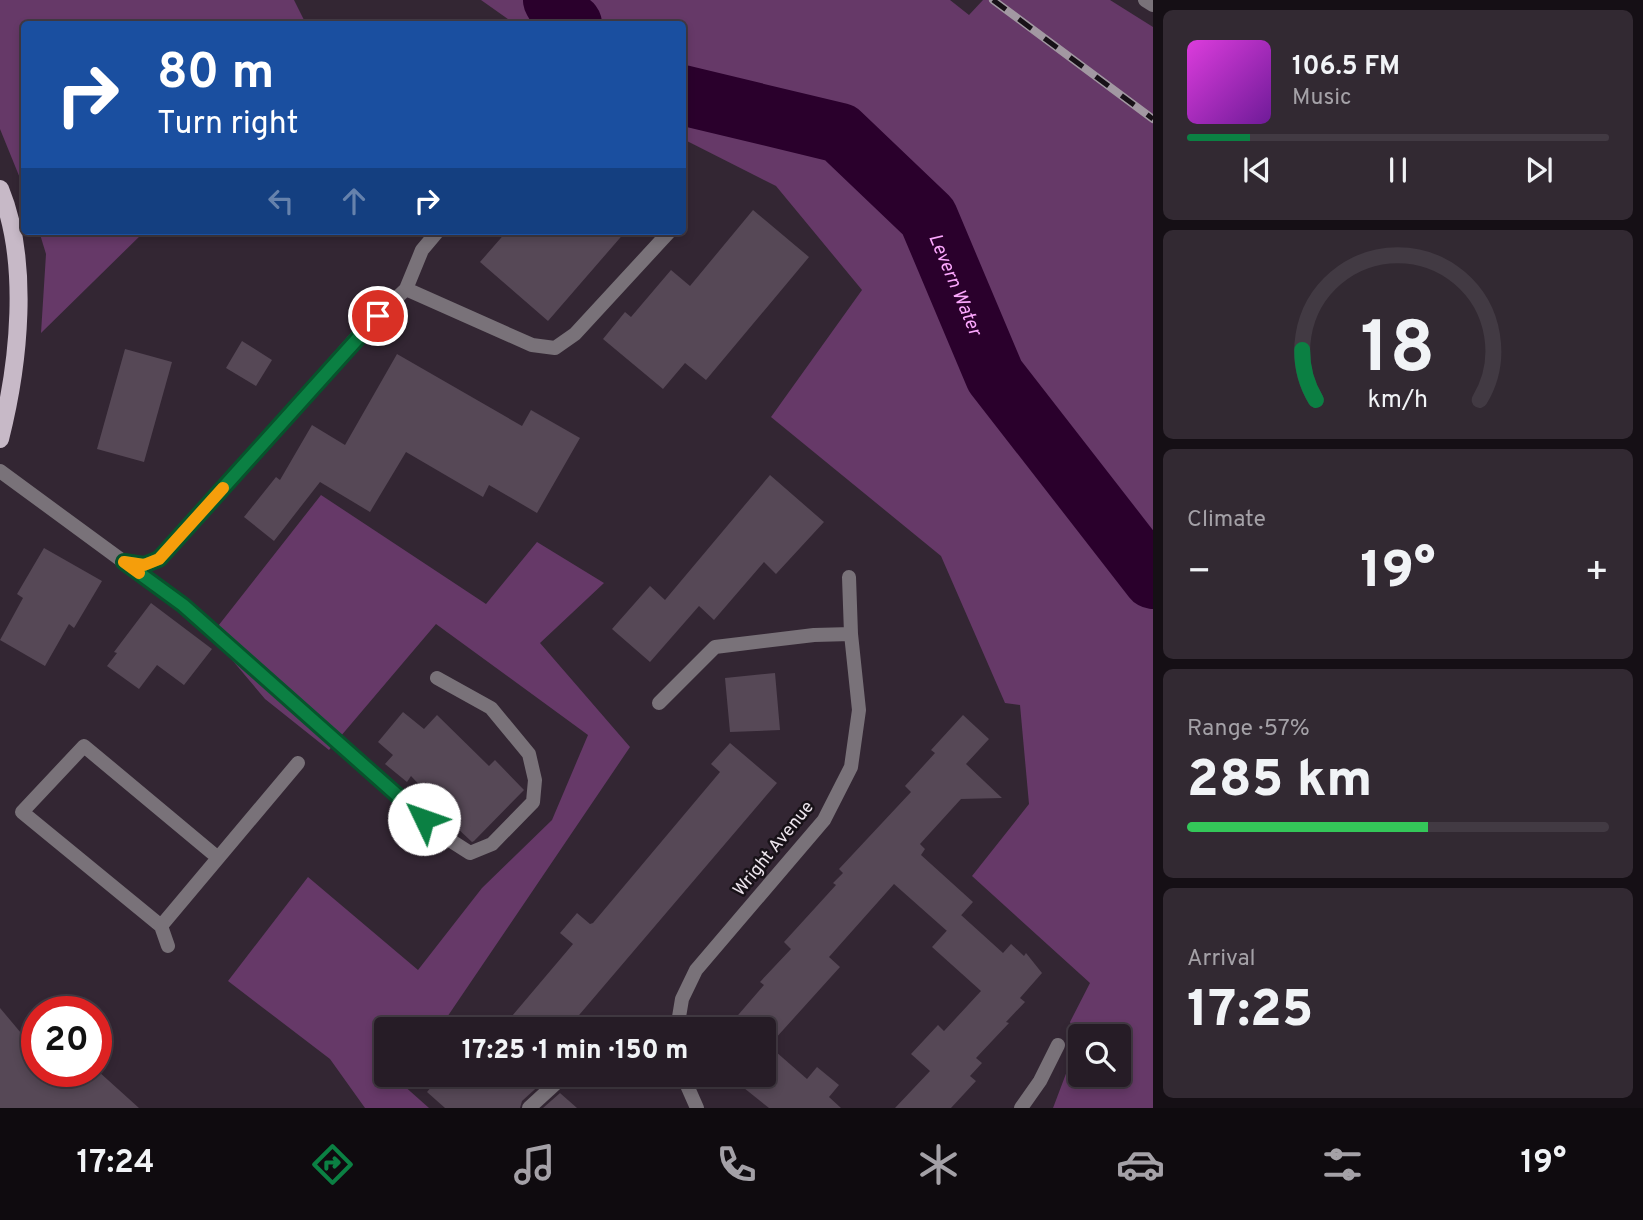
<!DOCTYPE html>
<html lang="en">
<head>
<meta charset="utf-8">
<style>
	body { margin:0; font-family:Overpass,sans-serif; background:#322932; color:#f1f3f6; height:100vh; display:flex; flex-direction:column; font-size:26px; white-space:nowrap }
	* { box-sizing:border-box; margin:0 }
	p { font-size:23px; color:#a4a1a7 }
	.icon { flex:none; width:38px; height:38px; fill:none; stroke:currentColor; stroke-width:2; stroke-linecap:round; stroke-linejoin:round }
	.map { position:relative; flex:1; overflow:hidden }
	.details { display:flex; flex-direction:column; gap:10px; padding:10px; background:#150f15; width:490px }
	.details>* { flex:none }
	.banner { position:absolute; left:21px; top:21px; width:665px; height:214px; border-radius:7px; box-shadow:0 4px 10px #0003,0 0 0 2px #423a43; background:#1a4fa0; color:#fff; overflow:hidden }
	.controls { position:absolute; left:1068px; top:1024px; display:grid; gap:14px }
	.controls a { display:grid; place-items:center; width:63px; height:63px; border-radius:7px; background:#261c26; box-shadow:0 4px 10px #0003,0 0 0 2px #423a43; font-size:35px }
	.speed { position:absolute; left:21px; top:996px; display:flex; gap:14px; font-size:35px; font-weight:700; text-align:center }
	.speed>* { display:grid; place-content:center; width:91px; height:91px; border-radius:50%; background:#261c26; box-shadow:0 4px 10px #0003,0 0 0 2px #423a43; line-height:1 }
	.speed .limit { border:10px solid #d22; background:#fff; color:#111 }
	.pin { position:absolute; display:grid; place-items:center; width:60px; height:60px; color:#fff; margin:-30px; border:4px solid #fff; border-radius:50%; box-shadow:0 2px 7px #0007 }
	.me { position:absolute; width:77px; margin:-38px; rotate:312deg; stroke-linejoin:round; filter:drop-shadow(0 0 5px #0008) }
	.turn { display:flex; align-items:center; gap:24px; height:147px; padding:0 21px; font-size:32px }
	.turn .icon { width:91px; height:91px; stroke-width:2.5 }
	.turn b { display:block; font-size:49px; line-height:60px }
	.lanes { display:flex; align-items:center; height:66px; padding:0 21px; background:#0003; justify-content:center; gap:35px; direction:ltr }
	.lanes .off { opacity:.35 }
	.big { font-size:52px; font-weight:800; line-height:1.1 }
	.details .widget { flex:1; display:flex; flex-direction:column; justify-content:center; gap:10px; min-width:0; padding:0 24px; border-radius:10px; background:#322932 }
	.details .dial { align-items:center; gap:0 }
	.dial svg { height:182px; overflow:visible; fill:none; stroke:#423a43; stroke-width:7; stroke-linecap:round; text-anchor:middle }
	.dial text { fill:#f1f3f6; stroke:none }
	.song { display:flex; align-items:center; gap:21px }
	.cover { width:84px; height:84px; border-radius:10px; background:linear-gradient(135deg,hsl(300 70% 55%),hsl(280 70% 35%)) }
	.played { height:7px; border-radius:4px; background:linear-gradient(90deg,#0b8043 15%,#423a43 15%) }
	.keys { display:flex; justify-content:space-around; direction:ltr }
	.heat { display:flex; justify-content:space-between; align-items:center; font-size:38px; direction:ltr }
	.charge { height:10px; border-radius:5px; background:linear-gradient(90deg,#34c759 57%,#423a43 0) }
	.trip { position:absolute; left:374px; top:1017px; width:402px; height:70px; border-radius:7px; background:#261c26; box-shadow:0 4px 10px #0003,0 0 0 2px #423a43; font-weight:800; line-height:70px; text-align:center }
	.dock { display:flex; height:112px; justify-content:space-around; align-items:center; background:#0f0b0f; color:#a4a1a7 }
	.dock .icon { width:49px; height:49px }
	.dock .on { color:#0b8043 }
	.dock b { font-size:32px; color:#f1f3f6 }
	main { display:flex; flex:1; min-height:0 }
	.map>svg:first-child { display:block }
	.green { fill:#663968; fill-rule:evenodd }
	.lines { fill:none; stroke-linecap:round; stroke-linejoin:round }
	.river { stroke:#2a002c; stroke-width:60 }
	.building { fill:#564856 }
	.lane { stroke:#797279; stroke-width:14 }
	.street { stroke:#797279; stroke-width:14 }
	.primary { stroke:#c7b9c7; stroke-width:18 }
	.rail-casing { stroke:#a298a2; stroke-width:8 }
	.rail { stroke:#171117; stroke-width:5; stroke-dasharray:16; stroke-linecap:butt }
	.route-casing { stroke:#07532c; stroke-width:18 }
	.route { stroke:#0b8043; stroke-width:12 }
	.slow { stroke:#f59e0b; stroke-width:12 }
	.labels { text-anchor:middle; stroke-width:5; stroke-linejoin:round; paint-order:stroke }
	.street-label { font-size:18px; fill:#ede5ed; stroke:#171117 }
	.water-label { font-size:19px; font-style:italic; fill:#fba7fd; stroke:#171117 }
</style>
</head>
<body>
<main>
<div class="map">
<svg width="1153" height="1108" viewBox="0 0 1153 1108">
	<rect width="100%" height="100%" fill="#332633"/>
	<path class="green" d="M0 0H294L306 24H24V188L0 129Z
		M481 0H950L969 15 983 0H1110L1153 27V1108H1053L1078 1042 1070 1022 1090 983 972 876 1029 804 1020 705 1005 703 941 556 771 417 862 290 776 186 683 139 682 24H515ZM1080 1036H1118V1074H1080Z
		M39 231H145L41 333 46 254Z
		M321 495 486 604 537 542 604 583 540 643 630 747 439 1029H387V1074L408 1075 402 1084 429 1108H365L330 1059 228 981 308 877 418 970 482 888 552 820 588 735 436 624 329 750 265 699 211 635Z"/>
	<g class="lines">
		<g class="river">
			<path d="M553 0 565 20 572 24"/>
			<path id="s1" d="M682 95 840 133 928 217 995 376 1153 579"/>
		</g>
	</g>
	<path class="building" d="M753 210 809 257 706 380 685 363 663 389 603 339 625 312 631 317 671 270 690 286Z
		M507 231H626L548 321 480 262Z
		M242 341 272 360 256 386 226 368Z
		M125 349 172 362 144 462 97 449Z
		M397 354 522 426 531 410 580 438 537 513 489 485 483 497 406 452 370 512 320 482 274 541 244 517 276 477 280 480 312 425 345 445Z
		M770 475 824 522 776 574 764 562 714 620 699 606 650 662 612 629 650 586 665 600Z
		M44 548 102 581 74 628 69 624 45 666 0 640 23 598 17 594Z
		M151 603 212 649 184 685 157 665 139 689 107 666 117 653 114 652Z
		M775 673 780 730 730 732 725 678Z
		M403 712 424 729 437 715 489 766 495 760 524 790 474 841 472 842 456 827H449L439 819 444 811 411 776 407 782 385 764 393 755 378 742Z
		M963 715 989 739 966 764 1002 798 961 799 920 844 925 849 921 855 973 902 947 931 894 884 829 957 840 967 765 1050V1029H726L764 985 760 982 791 949 784 942 836 885 833 883 843 873 839 869 911 792 905 786 935 753 931 750Z
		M730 743 777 783 574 1021 572 1020 564 1029H501L573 944 560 933 577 913 590 924 593 923 720 772 711 764Z
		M961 915 1003 953 1011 944 1024 956 1026 953 1042 973 1020 998 1025 1002 1006 1022 1009 1023 976 1058 982 1063 970 1076 976 1081 951 1108H895L930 1071 911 1054 938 1025 944 1031 981 991 932 947Z
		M0 1008 37 1052V1071H98L139 1108H0Z
		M775 1051 807 1079 817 1067 839 1085 829 1097 841 1108H769L744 1088 755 1074H765V1063Z
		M442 1074H539L545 1080 522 1101 520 1108H445L427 1092Z
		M560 1093 577 1108H543Z"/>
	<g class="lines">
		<path class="lane" d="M406 289 532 345 555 348 575 334 670 231
			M0 471 124 562 144 565 159 560 364 329 406 289 422 250 438 231
			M124 562 183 605 445 837 470 853 492 844 533 802 535 780 529 754 491 708 437 678
			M217 857 84 746 22 812 161 926 298 763
			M161 926 168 946"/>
		<path class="street" d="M1145 0 1153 5
			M659 703 715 647 814 635 851 634
			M677 1029 682 999 696 970 824 820 851 767 859 710 851 634 849 577
			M682 1074 697 1108
			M529 1108 566 1074
			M1021 1108 1040 1081 1058 1045"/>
		<path class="primary" d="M0 189C30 262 19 364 0 439"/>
		<g class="rail-casing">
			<path id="rail" d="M993 0 1153 119"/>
		</g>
		<use href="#rail" class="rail"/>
	</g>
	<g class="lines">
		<g class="route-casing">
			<path id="route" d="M378 316 159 559 144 565 124 562 183 605 424 819"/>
		</g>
		<use href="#route" class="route"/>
		<path class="slow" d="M139 573 124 562 144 565 159 559 223 488"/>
	</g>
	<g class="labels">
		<g class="street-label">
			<text transform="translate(773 848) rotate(-51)" y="6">Wright Avenue</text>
		</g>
		<g class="water-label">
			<text dy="7" stroke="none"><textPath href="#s1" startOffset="357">Levern Water</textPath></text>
		</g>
	</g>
</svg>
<div class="controls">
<a><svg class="icon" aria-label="search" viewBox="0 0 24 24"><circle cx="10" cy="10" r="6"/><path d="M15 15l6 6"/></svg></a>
</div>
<div class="speed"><div class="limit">20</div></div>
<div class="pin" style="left:378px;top:316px;background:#d93025"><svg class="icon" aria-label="arrive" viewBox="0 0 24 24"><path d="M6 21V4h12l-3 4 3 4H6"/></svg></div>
<svg class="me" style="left:424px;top:819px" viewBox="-20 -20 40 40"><circle r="19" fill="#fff"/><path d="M0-13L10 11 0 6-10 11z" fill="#0b8043"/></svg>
<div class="trip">17:25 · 1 min · 150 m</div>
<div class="banner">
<div class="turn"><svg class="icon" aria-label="right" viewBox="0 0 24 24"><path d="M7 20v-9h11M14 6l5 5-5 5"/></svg><div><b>80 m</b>Turn right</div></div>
<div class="lanes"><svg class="icon off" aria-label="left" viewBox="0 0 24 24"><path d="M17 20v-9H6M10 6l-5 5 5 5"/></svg><svg class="icon off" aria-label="ahead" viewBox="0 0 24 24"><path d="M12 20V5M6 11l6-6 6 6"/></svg><svg class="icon" aria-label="right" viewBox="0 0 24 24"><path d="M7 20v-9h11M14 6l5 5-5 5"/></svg></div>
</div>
</div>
<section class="details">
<div class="widget">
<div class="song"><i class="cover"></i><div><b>106.5 FM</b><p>Music</p></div></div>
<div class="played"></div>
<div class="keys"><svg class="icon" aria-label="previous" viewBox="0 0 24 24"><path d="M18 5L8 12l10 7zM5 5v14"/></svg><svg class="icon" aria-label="pause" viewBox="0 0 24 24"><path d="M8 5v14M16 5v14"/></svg><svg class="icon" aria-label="next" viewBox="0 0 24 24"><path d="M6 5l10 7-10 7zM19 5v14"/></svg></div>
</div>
<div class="widget dial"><svg viewBox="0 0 100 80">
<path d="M14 69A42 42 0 1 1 86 69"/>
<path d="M14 69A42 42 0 0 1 8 47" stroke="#0b8043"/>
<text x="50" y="56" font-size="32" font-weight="700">18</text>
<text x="50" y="72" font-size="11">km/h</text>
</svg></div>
<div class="widget"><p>Climate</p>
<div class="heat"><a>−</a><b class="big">19°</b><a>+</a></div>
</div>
<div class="widget"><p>Range · 57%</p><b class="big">285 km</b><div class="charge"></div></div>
<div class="widget"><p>Arrival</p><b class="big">17:25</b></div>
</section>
</main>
<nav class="dock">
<b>17:24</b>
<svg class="icon on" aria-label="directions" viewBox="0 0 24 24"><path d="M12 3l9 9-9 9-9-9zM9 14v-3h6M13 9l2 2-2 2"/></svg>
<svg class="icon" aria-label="music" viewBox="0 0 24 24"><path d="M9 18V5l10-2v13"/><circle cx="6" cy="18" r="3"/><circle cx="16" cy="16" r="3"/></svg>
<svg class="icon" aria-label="phone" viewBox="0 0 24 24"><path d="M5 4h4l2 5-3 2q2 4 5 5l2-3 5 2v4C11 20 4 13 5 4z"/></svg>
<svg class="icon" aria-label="climate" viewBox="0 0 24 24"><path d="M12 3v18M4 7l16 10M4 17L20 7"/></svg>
<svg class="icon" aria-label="car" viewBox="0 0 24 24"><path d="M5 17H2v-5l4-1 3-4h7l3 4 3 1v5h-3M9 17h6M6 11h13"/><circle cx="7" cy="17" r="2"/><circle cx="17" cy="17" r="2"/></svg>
<svg class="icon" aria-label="filters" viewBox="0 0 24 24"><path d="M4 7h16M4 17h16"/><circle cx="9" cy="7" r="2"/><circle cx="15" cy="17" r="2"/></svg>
<b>19°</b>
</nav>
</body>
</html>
